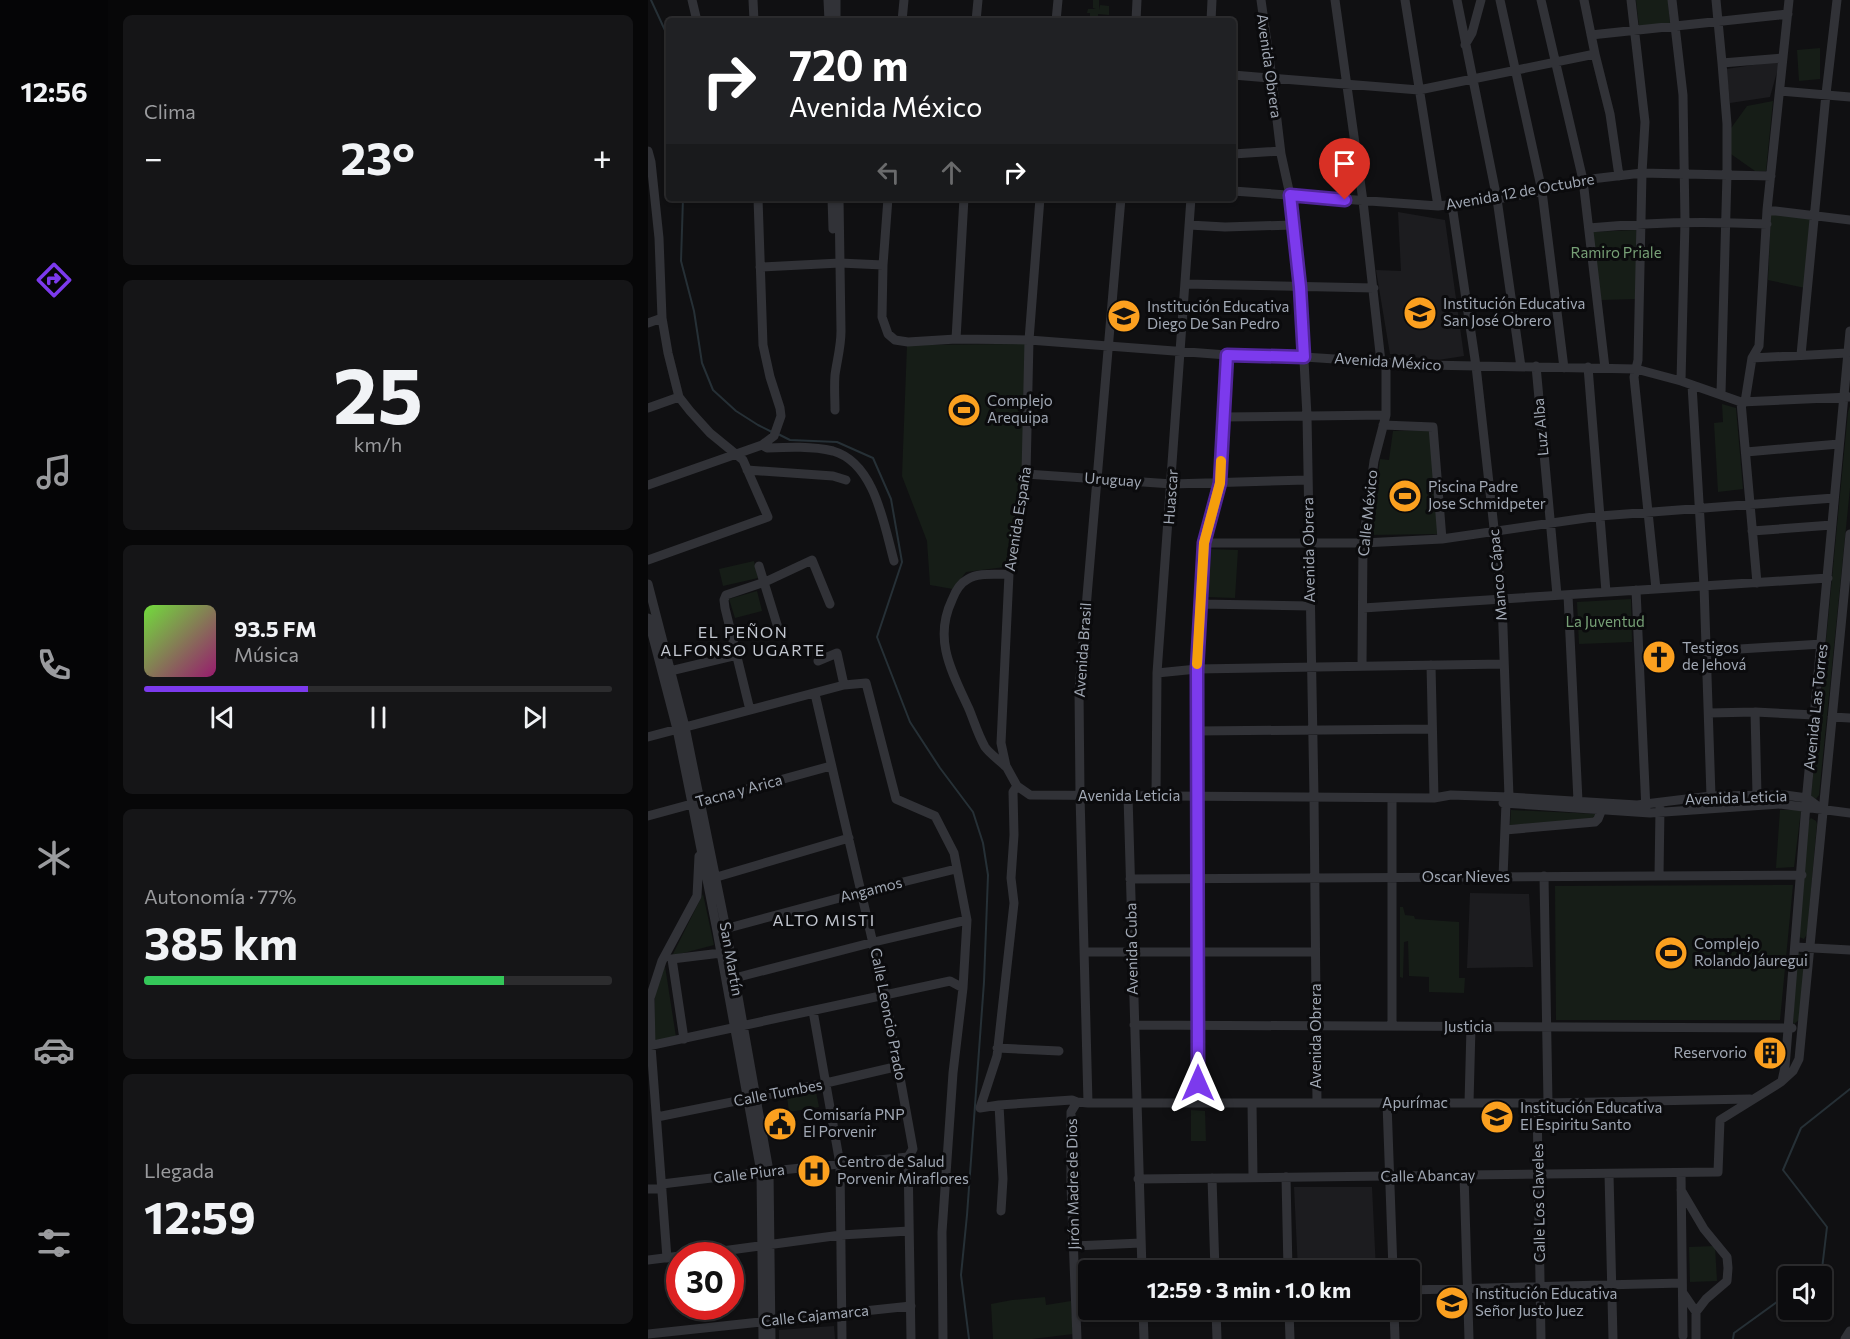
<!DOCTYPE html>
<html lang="es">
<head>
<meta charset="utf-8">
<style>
	body { margin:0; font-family:Commissioner,sans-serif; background:#151517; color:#f1f3f6; height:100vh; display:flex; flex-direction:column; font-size:22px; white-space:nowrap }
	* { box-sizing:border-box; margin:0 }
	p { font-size:20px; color:#9a9b9e }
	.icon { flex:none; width:33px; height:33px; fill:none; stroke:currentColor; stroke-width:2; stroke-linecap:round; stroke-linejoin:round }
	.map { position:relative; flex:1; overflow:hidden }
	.side { display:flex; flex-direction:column; gap:15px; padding:15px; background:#070708; width:540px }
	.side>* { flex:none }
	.hud { position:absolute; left:18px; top:18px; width:570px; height:183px; border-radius:6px; box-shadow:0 2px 4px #0004,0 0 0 2px #2c2c2e; background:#202124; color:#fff; overflow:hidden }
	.tools { position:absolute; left:1130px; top:1266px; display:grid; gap:12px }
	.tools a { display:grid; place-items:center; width:54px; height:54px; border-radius:6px; background:#0c0c0e; box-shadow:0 2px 4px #0004,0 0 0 2px #2c2c2e; font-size:30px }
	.speed { position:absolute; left:18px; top:1242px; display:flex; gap:12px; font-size:30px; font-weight:700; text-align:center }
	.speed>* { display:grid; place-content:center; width:78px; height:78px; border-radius:50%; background:#0c0c0e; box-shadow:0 2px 4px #0004,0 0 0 2px #2c2c2e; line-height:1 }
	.speed .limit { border:9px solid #d22; background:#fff; color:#111 }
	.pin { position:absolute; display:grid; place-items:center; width:51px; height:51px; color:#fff; margin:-62px -26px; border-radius:50% 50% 50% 0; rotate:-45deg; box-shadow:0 0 6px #0007 }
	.pin .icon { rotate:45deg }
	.me { position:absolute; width:66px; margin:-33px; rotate:0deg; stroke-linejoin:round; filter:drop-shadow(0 0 4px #0008) }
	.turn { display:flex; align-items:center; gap:21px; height:126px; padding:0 24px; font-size:27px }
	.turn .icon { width:78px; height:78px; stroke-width:2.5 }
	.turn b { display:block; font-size:42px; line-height:51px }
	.lanes { display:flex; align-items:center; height:57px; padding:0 24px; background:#0003; justify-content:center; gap:30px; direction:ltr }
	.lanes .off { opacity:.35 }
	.big { font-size:45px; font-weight:700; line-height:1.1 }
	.side .card { flex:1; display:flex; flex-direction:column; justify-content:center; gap:9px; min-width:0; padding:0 21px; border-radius:9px; background:#151517 }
	.side .dial { align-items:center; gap:0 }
	.dial b { font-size:78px; line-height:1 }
	.song { display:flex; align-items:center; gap:18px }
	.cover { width:72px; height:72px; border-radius:9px; background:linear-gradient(135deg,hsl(100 70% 55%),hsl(320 70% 35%)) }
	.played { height:6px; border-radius:3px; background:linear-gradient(90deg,#7c3aed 35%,#2c2c2e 35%) }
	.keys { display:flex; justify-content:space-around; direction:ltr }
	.heat { display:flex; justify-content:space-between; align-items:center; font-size:33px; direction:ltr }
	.charge { height:9px; border-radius:4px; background:linear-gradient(90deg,#34c759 77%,#2c2c2e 0) }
	.trip { position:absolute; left:430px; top:1260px; width:342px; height:60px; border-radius:6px; background:#0c0c0e; box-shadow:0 2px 4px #0004,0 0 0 2px #2c2c2e; font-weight:700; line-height:60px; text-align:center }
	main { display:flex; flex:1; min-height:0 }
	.tabs { display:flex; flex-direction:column; width:108px; justify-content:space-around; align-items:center; background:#050506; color:#9a9b9e }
	.tabs .icon { width:42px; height:42px }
	.tabs .active { color:#7c3aed }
	.tabs b { font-size:27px; color:#f1f3f6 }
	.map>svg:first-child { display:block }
	.built { fill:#1c1c1f }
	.green { fill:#161d17 }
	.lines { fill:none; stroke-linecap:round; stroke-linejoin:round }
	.stream { stroke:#263036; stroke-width:2 }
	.minor { stroke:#313237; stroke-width:9 }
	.route-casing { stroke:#51269a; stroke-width:15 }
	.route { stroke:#7c3aed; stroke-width:10 }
	.slow { stroke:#f59e0b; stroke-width:10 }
	.labels { text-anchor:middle; stroke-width:6; stroke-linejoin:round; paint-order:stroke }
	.street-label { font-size:15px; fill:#a1a8b4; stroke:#0b0b0d }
	.park-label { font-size:15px; fill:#77a076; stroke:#0b0b0d }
	.poi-label { font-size:15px; fill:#a1a8b4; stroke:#0b0b0d; text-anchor:start }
	.neighbourhood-label { font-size:16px; letter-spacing:1.5px; fill:#c2c6cf; stroke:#0b0b0d }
</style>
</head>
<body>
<main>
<nav class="tabs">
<b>12:56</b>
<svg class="icon active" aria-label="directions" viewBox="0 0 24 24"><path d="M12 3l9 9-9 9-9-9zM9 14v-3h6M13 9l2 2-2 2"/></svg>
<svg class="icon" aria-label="music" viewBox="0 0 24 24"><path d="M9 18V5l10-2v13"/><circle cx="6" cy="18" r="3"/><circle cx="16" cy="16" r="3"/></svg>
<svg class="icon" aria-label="phone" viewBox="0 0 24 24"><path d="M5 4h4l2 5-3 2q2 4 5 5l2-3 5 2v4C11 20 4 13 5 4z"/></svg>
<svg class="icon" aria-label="climate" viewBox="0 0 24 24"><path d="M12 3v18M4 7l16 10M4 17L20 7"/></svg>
<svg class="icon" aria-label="car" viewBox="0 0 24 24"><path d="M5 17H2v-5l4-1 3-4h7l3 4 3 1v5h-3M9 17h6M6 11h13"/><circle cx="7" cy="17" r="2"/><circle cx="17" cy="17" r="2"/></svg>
<svg class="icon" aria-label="filters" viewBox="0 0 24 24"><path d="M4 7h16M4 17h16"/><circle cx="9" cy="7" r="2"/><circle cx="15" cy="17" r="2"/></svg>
</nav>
<section class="side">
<div class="card"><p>Clima</p>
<div class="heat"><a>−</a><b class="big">23°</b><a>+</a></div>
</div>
<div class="card dial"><b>25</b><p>km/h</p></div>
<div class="card">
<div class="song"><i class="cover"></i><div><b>93.5 FM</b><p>Música</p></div></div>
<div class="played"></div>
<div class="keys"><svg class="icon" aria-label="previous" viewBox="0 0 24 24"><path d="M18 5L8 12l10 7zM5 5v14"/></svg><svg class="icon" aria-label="pause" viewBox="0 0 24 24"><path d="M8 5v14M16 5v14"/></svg><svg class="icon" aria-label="next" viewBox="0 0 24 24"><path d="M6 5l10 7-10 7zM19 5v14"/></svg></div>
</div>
<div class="card"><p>Autonomía · 77%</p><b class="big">385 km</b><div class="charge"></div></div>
<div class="card"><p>Llegada</p><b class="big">12:59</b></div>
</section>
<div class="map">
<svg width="1202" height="1339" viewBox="0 0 1202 1339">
	<rect width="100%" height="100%" fill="#101012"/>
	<path class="built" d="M1132 61 1122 97 1082 103 1078 69Z
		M750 212 797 220 816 356 790 360 742 354 728 270 753 271Z
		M822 893 881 894 885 967 819 968Z
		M646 1187H724L728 1270H650Z
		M186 1326 187 1339H131V1330Z"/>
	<path class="green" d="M445 0H451V10L452 5 461 6V15L450 14V19H442V13H439L440 9H448L445 8Z
		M988 0H1020L1022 23 991 26Z
		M1172 48V79L1151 81 1149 50Z
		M1125 101 1118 171H1107L1080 152 1081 131 1099 106Z
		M1123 213 1164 218 1157 288 1120 280Z
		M988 230V299L953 300 944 232Z
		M379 344 374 475 357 567 318 572 305 589 282 585 279 541 254 476 259 345Z
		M1074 404 1088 408 1095 489 1070 492 1066 423 1075 422Z
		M1202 406V488L1171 795 1168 799 1163 796 1200 412Z
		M782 430 790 534 722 535 732 459 741 460 745 431Z
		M561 549 590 550 587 598 559 597Z
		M106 561 110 578 75 586 71 569Z
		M109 591 114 611 87 618 81 599Z
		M983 599 984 642 931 644 929 602Z
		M863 810 949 814 948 820 862 825Z
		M1132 810H1153L1146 867 1128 868Z
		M1163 818 1168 821 1169 824 1159 934 1156 939 1151 937 1160 822Z
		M1145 885 1132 1020H908L907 886Z
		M55 894 66 945 24 956Z
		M752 907H755L757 915 766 916 767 919 811 922V978H817L816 993 781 992V977L761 976 760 941 756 942 755 978 752 977Z
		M1151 953 1157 958 1151 1020 1146 1024 1145 1022 1149 955Z
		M17 966 28 1037 6 1041 7 993Z
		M168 1092 171 1107 141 1112 139 1097Z
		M543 1110 557 1111 558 1141H543Z
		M1067 1246 1069 1281 1042 1282 1041 1247Z
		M397 1297 398 1305 423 1301 425 1334 384 1339H345L343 1304 364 1300Z"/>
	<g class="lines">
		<path class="stream" d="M3 0 21 39
			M35 198 33 261 46 311 54 363 65 390 88 411 110 425 124 432
			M130 434 142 440 189 442 225 458 243 499 254 562 229 637 262 722 292 768 325 812 335 843 340 875 336 982 319 1215 313 1275 321 1339
			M1164 1276 1174 1269 1179 1227 1135 1170 1153 1128 1202 1089
			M1085 1339 1086 1333 1140 1294"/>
		<path class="minor" d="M44 0 49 21
			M105 0 106 21
			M180 0 181 21
			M188 0V21
			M613 0 624 78 633 154 642 195 652 287 659 416 666 797 669 1103
			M687 0 715 201 733 362
			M757 0 790 206
			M809 0 849 199 873 367
			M852 0 894 191 916 368
			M893 0 935 180 957 368
			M936 0 947 54 962 114 971 176
			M983 0 997 122 994 173 990 360 986 377 1008 589
			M1024 0 1035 95 1037 222 1033 381
			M1068 0 1074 63 1079 124V174L1073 394
			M254 21 256 0
			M328 21 330 0
			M408 21 410 0
			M488 21 489 0
			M563 21 564 0
			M943 35 1140 14
			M817 45 824 33 833 0
			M1074 63 1135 58
			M585 75 771 90 947 54
			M1132 91 1202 97
			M0 151 3 162 11 238 14 318 20 353 31 397 42 411 62 433 95 460 120 517 0 560
			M585 154 632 151
			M585 191 790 206 849 199 894 191 935 180 994 173 1123 176
			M184 198 185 229
			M240 198 235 265 234 317 240 334 247 340 260 342 308 339 381 340 579 355 656 357 779 365 988 369 1033 381 1093 402 1202 397
			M392 198 381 340 378 474 361 574 353 743 358 766 369 786 382 795 786 798 803 795 861 797 989 805 1063 796 1137 795 1159 798 1175 810
			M804 205 828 366 854 600 861 797 858 803 855 877
			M1119 210 1202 220
			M541 225 577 227 645 225
			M941 228C1000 222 1059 221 1119 224
			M112 267 192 263 235 265
			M537 284 726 288
			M0 323 14 318
			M308 339 316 198
			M1153 355 1178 94 1189 0
			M1104 358 1199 353
			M888 366 909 595
			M940 367 958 592
			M1044 385 1056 586 1063 796
			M1093 402 1109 583
			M1097 402 1104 358 1111 346 1119 210 1141 0
			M0 408 31 397
			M187 410C187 399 186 387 187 375 189 360 193 347 193 331L191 198
			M575 417 738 415
			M735 425 785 427 794 539
			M114 445 119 448C141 447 164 446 185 451 227 463 236 525 246 561
			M1098 452 1191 444
			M99 470 185 476 198 480
			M378 474 524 484 659 480
			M0 485 114 445 126 436 133 416 132 408 122 377 115 345 110 198
			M1104 531 1184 525
			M556 543H715L794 539 952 516 1186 498
			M111 566 131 631
			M0 584 37 727 78 929 121 1171 123 1339
			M988 590 998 810
			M920 595 930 801
			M553 604 662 606
			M715 608 1180 578
			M0 618 29 729 44 803 69 931 113 1172 115 1339
			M1059 651 1174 644
			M170 661 189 653 196 685
			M783 665 786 798
			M714 666 715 543 726 461 738 415V362
			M18 672 89 655
			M509 673 549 669 856 664
			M167 694 237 995 265 1149 260 1157 263 1339
			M102 710 77 608 76 600 78 595 117 582 164 560 182 604
			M1107 712 1109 795
			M1061 713 1107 712 1167 715
			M1184 717 1202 718
			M549 731 784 729
			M0 737 196 685 218 683 248 799 287 816 306 853 319 920 315 988 305 1073 294 1232 295 1339
			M357 766C351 760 342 754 337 747 330 735 326 721 321 709 304 672 285 640 304 600 307 592 312 583 320 579 331 572 348 575 361 574
			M369 786 365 792 366 835 363 878 366 903 349 1056 332 1108 351 1105 424 1100 429 1102 440 1103H900L1102 1099
			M480 796 494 1270
			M508 796 509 673 543 198
			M744 798V1026
			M855 803 1002 813 1132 804 1202 813
			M0 816 183 766
			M857 830 947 822 950 819 954 809
			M896 876 900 1103
			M1011 876 1012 808
			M62 879 201 838
			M482 879 1154 875
			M73 930 214 892 308 869
			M1147 947 1202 950
			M436 952H667
			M83 979 226 942 319 920
			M165 1011 192 1164 194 1339
			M486 1025 1144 1028
			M36 1039 24 959 73 953
			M0 1046 302 981 315 988
			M349 1048 411 1051
			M1134 1081 1137 1067 1159 792 1202 331
			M440 1103 432 795 431 690 473 198
			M550 1103 549 669 556 543 572 483 579 355
			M604 1103 605 1177
			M739 1103 745 1270
			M821 1103 823 1027
			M889 1103 893 1339
			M351 1105 355 1179 353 1211
			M9 1117 178 1083 251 1066
			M1033 1173 1035 1336
			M961 1174 965 1339
			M816 1175 821 1339
			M638 1177 640 1270
			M564 1178 567 1270
			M490 1179 1070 1172 1072 1120 1133 1082 1145 1071 1151 1059 1202 534
			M14 1184 113 1172 260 1157
			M0 1189H14
			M1033 1190 1056 1229 1079 1257 1080 1268 1079 1281 1058 1299 1048 1312 1035 1293
			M426 1246 493 1243
			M37 1256 193 1235 261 1231
			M19 1258 3 1046 2 998 14 961 49 896 51 856
			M0 1260 32 1256
			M762 1290 1034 1283
			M495 1310 496 1339
			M568 1310 569 1339
			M641 1310 642 1339
			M746 1310 747 1339
			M0 1334 263 1306
			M429 1339 423 1185V1112L429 1102
			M1048 1339V1312
			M1197 1339 1202 1331"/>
	</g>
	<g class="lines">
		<g class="route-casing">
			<path id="route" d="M550 1083 549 669 556 543 572 483 579 355 656 357 652 287 642 195 697 200"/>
		</g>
		<use href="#route" class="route"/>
		<path class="slow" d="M549 664 556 543 572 483 573 461"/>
	</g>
	<defs>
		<g id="school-disc" transform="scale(1.725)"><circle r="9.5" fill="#fba01f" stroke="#0b0b0d"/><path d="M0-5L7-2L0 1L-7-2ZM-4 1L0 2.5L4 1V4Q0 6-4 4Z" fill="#111"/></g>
		<g id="stadium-disc" transform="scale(1.725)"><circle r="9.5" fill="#fba01f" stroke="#0b0b0d"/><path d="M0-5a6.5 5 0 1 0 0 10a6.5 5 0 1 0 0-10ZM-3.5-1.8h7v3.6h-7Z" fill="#111"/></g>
		<g id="church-disc" transform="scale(1.725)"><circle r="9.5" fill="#fba01f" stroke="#0b0b0d"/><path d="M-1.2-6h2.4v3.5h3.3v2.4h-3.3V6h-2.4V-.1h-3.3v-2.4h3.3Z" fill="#111"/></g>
		<g id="building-disc" transform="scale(1.725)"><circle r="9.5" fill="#fba01f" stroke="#0b0b0d"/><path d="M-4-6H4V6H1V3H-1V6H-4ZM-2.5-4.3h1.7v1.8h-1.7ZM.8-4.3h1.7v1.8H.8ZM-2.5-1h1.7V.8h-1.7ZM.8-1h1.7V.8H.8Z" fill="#111"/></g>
		<g id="civic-disc" transform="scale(1.725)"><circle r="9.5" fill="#fba01f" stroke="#0b0b0d"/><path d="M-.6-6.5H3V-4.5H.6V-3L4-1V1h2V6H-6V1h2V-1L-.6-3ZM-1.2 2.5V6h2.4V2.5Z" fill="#111"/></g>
		<g id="hospital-disc" transform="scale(1.725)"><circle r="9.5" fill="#fba01f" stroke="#0b0b0d"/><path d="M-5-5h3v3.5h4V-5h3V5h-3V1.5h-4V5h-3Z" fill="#111"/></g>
	</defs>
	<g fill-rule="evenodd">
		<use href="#school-disc" x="772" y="313"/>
		<use href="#school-disc" x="476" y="316"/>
		<use href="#stadium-disc" x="316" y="410"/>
		<use href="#stadium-disc" x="757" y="496"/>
		<use href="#church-disc" x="1011" y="657"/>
		<use href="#stadium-disc" x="1023" y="953"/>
		<use href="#building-disc" x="1122" y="1053"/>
		<use href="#school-disc" x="849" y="1117"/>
		<use href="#civic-disc" x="132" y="1124"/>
		<use href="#hospital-disc" x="166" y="1171"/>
		<use href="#school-disc" x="804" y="1303"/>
	</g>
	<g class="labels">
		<g class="street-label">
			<text transform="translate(621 66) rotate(82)" y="5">Avenida Obrera</text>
			<text transform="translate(872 192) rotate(-10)" y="5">Avenida 12 de Octubre</text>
			<text transform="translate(740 362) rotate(4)" y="5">Avenida México</text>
			<text transform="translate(893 427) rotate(-95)" y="5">Luz Alba</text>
			<text transform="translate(465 480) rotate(4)" y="5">Uruguay</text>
			<text transform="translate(523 497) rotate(-86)" y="5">Huascar</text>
			<text transform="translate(720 513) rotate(-84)" y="5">Calle México</text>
			<text transform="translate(370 519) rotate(-81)" y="5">Avenida España</text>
			<text transform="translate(661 550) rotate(-91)" y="5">Avenida Obrera</text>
			<text transform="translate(850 575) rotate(-95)" y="5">Manco Cápac</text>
			<text transform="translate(435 650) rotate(-86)" y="5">Avenida Brasil</text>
			<text transform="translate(1168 707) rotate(-84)" y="5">Avenida Las Torres</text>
			<text transform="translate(91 791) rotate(-15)" y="5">Tacna y Arica</text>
			<text x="481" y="801">Avenida Leticia</text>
			<text transform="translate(1088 798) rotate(-2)" y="5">Avenida Leticia</text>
			<text x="818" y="882">Oscar Nieves</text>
			<text transform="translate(223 890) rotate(-14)" y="5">Angamos</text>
			<text transform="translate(484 949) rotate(-91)" y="5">Avenida Cuba</text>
			<text transform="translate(83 959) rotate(80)" y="5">San Martín</text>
			<text transform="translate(240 1014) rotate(79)" y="5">Calle Leoncio Prado</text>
			<text x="820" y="1032">Justicia</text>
			<text transform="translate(668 1036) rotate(-90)" y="5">Avenida Obrera</text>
			<text transform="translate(130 1093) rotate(-11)" y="5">Calle Tumbes</text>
			<text x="767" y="1108">Apurímac</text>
			<text transform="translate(101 1174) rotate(-7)" y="5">Calle Piura</text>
			<text transform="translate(780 1176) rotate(-1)" y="5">Calle Abancay</text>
			<text transform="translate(425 1184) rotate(-91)" y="5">Jirón Madre de Dios</text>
			<text transform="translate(891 1203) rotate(-91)" y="5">Calle Los Claveles</text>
			<text transform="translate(167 1316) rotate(-6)" y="5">Calle Cajamarca</text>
		</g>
		<g class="park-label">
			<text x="968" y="258">Ramiro Priale</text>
			<text x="957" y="627">La Juventud</text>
		</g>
		<g class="poi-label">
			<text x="795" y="309">Institución Educativa<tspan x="795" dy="17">San José Obrero</tspan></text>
			<text x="499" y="312">Institución Educativa<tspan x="499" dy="17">Diego De San Pedro</tspan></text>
			<text x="339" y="406">Complejo<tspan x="339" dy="17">Arequipa</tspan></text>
			<text x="780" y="492">Piscina Padre<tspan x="780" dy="17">Jose Schmidpeter</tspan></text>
			<text x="1034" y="653">Testigos<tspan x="1034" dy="17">de Jehová</tspan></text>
			<text x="1046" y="949">Complejo<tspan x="1046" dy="17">Rolando Jáuregui</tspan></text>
			<text x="1099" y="1058" text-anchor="end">Reservorio</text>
			<text x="872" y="1113">Institución Educativa<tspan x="872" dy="17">El Espiritu Santo</tspan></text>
			<text x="155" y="1120">Comisaría PNP<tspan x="155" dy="17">El Porvenir</tspan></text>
			<text x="189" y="1167">Centro de Salud<tspan x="189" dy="17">Porvenir Miraflores</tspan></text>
			<text x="827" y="1299">Institución Educativa<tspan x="827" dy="17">Señor Justo Juez</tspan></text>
		</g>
		<g class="neighbourhood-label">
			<text x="95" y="638">EL PEÑON<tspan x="95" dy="18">ALFONSO UGARTE</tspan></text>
			<text x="176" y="926">ALTO MISTI</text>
		</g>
	</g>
</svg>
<div class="tools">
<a><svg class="icon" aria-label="sound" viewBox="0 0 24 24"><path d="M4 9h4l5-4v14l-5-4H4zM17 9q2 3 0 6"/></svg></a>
</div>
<div class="speed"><div class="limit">30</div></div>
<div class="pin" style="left:697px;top:200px;background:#d93025"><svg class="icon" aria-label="arrive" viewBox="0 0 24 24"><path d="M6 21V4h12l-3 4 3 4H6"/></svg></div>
<svg class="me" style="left:550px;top:1083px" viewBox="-20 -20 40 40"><path d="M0-17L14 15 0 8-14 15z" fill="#7c3aed" stroke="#fff" stroke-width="4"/></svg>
<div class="trip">12:59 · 3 min · 1.0 km</div>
<div class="hud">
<div class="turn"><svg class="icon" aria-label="right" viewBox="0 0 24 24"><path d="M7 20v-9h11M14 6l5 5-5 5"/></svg><div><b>720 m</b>Avenida México</div></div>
<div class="lanes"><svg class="icon off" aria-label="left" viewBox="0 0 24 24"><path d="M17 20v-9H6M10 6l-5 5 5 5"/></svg><svg class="icon off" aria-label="ahead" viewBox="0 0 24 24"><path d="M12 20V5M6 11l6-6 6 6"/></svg><svg class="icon" aria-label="right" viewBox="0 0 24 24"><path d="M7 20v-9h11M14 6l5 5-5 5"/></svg></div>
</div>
</div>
</main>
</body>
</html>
